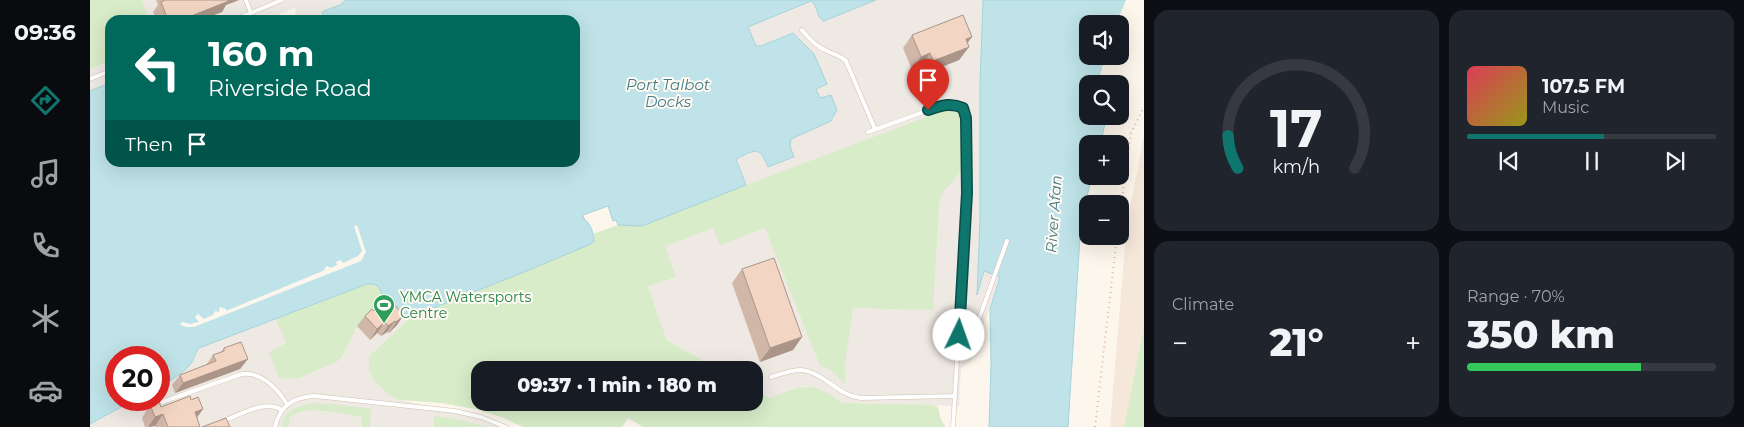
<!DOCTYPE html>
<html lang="en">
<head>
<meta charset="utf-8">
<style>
	body { margin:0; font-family:Montserrat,sans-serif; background:#20242c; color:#f1f3f6; height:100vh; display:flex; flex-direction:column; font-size:19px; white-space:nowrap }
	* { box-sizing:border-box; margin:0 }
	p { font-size:16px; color:#9ea1a6 }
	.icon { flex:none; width:28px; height:28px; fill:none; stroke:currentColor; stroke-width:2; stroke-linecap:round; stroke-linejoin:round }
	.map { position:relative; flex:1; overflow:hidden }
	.panel { display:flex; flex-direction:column; gap:10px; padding:10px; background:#0d0f14; width:600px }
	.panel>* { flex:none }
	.hud { position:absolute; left:15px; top:15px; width:475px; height:152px; border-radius:15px; box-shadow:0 5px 20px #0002; background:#00695c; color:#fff; overflow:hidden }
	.tools { position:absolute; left:989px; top:15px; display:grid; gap:10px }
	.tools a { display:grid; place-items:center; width:50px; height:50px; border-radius:10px; background:#171b24; box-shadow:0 5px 20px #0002; font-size:25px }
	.speed { position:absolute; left:15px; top:346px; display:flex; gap:10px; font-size:25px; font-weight:700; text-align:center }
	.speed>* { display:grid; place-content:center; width:65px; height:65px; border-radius:50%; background:#171b24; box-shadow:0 5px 20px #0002; line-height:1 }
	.speed .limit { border:8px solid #d22; background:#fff; color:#111 }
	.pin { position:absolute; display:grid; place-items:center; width:42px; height:42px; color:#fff; margin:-51px -21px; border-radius:50% 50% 50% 0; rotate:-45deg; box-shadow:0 0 5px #0007 }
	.pin .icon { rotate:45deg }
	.me { position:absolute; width:55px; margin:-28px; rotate:3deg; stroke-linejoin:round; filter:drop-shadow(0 0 4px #0008) }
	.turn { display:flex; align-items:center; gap:18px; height:105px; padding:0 20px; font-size:22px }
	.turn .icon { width:65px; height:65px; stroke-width:2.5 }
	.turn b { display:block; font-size:35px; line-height:42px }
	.then { display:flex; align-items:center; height:48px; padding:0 20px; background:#0003; gap:10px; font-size:19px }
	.big { font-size:38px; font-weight:800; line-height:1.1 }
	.panel .card { flex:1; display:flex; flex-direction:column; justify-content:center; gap:8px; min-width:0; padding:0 18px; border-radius:15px; background:#20242c }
	.panel .dial { align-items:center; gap:0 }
	.dial svg { height:130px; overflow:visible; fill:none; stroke:#363941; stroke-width:7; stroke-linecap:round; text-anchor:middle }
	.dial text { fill:#f1f3f6; stroke:none }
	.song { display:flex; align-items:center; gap:15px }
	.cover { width:60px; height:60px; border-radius:8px; background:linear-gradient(135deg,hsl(350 70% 55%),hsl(60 70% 35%)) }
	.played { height:5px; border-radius:2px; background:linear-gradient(90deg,#0f766e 55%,#363941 55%) }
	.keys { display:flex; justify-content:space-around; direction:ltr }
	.heat { display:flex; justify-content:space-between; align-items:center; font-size:28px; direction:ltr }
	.charge { height:8px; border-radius:4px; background:linear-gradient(90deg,#34c759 70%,#363941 0) }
	.panel .tiles { flex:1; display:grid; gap:10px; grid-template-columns:repeat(2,1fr) }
	.trip { position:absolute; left:381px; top:361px; width:292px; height:50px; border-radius:15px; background:#171b24; box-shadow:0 5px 20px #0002; font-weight:800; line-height:50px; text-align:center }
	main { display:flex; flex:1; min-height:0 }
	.tabs { display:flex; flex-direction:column; width:90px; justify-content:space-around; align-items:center; background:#090b0e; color:#9ea1a6 }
	.tabs .icon { width:35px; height:35px }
	.tabs .selected { color:#0f766e }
	.tabs b { font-size:22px; color:#f1f3f6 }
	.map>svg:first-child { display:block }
	.residential { fill:#f5e8da }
	.industrial { fill:#efe9e4 }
	.green { fill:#d8ecc9 }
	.water { fill:#bfe3e8; stroke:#a5d3da; fill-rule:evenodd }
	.pier { fill:#fdf6ec }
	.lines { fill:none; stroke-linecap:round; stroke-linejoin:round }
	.lane-casing { stroke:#d1beb0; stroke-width:5 }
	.path { stroke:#d9b8a5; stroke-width:2; stroke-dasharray:1 4; stroke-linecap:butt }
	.lane { stroke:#fff; stroke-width:4 }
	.wall { fill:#d1b7a8 }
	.shaded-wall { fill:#aa9588 }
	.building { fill:#f3d5c3; stroke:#aa9588 }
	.route-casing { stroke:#0a4d48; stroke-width:12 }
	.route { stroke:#0f766e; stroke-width:9 }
	.labels { text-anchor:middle; stroke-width:4; stroke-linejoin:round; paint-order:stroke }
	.leisure-label { font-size:14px; fill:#27864d; stroke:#fffaf3; text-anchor:start }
	.water-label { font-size:15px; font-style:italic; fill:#437c86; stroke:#fffaf3 }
</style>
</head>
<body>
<main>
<nav class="tabs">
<b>09:36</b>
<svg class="icon selected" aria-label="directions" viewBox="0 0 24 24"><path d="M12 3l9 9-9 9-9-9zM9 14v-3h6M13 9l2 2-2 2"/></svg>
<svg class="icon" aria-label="music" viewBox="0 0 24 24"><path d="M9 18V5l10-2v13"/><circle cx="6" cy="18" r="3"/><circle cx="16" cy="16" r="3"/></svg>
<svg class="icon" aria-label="phone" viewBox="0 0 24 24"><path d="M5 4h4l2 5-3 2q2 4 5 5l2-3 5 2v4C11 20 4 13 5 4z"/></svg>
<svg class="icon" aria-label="climate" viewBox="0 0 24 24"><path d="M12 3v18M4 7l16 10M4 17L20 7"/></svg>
<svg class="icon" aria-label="car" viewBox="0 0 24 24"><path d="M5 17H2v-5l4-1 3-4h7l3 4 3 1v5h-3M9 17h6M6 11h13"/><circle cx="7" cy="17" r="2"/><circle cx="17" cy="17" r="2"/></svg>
</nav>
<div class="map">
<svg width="1054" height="427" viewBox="0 0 1054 427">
	<rect width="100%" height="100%" fill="#fdf6ec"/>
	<path class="residential" d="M1054 136V427H1020L1037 223Z"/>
	<path class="industrial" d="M0 0H255L252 4 232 12 235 20H203L206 11 205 8 176 20H20V83L0 91Z
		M786 0H893L890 83V220L887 293 894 271 910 277 881 361 871 368 869 406 756 403 716 386 679 398 665 390V370H630L577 340 558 286 541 226 656 185 645 159 661 152 668 151 674 156 679 167 704 158 700 146 701 139 741 121 744 118 747 110 741 95 730 99 726 89 737 83 722 52 703 33 671 46H665L658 30 660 26 721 1 724 4 730 19 734 21Z
		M259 291 297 304 321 317 279 356V370L288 384 309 400 380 414 416 427H0V424L44 400H69V387L76 383 102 362 105 353 109 348Z"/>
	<path class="green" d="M0 0H52L59 20H20V61L0 69Z
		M855 110 868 111 872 117V170L855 190 851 196 849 204 843 310 763 308 755 364V384L741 370 730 366 675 228 630 245 623 228 575 246 586 277 558 286 577 340 630 370H390V402H665V390L679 398C697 392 714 382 732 390 741 394 747 401 756 403L844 405 848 408 851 420 856 427H553L538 418 532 427H433L411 417 385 409 351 403 309 400 299 395 284 380 279 370V356L321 317 498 245 504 241 503 234 528 225 552 226 656 185Z
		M277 284H283L288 286 297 304 277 317 267 326 253 355 248 361 209 378 193 379 189 377 179 352 196 343 186 319Z
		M1054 327V427H1034Z
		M223 403 244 404 281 409 280 427H272V417C253 414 216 404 200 417L198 427H191C194 410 207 406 223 403Z
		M344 416 371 420 398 427H344Z"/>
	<path class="water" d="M255 0H786L734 21C726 18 728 5 721 1L658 27 666 46H671L703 33 724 54 737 84 726 89 730 98 741 95 747 110 741 121 701 139 700 146 704 157 678 167C669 145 665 150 646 159L656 185 552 226 528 225 526 220 523 221 518 206 493 215 494 219C500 223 504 233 504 241L501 244 439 270 321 317 297 304 288 286 283 284H277L109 348C105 352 105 357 102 362 97 371 77 383 69 387V358H26V400H44L0 424V91L20 83V162H485V20H235L232 12 252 4Z
		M893 0H1054L1025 84H998V116H1017L1010 144H998V176H1002L991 221 978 427H899L901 363 900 309 910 277 894 271 887 295 890 220V83ZM998 24H1030V56H998Z"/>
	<path class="pier" d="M1036 0H1054V22L1028 84H1008L1015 56H1030V24H1026Z
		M267 225 276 252 271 261 104 327H97L90 325 92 322 100 324 109 322 105 317 108 314 114 319 123 315 125 311 129 312 130 307 136 309V311L235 270 234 269 237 266 241 268 247 265 246 262 251 260 253 263 268 256 272 251 264 226Z"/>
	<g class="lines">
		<g class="lane-casing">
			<path id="lane" d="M156 0 161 13
				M144 20 192 0
				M712 30C719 39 727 47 737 51 745 55 750 55 756 61L785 129
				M0 79 20 71
				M778 132 856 104 866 105 873 109 876 118 877 193 863 427
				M868 354 875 351 881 341 917 241
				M681 377C691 374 701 370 711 370 734 372 748 396 771 398L865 396
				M72 402 149 375C169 369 187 388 197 404
				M133 421C150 415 175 399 192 410
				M185 427C190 405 204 397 225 396L365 411 391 417 416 427"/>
		</g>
		<path class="path" d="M1030 213 1041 133 1054 107
			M1005 427 1027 236"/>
		<use href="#lane" class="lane"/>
	</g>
	<path class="wall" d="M66 0H149L136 5 132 12 110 20H67L63 12 68 5Z
		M822 35 877 43 879 47 869 60 834 74 831 67 822 70 813 48Z
		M652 269 712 337 703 350 670 362 642 283Z
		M298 298 307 325 299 333 297 332 291 336 287 333 280 340 267 326 275 316 284 311Z
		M134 348 158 359 150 369 85 393 82 385 90 375 116 365 123 355 131 352Z
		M101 400 113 409 107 418 110 427H65V426L55 427 52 418 60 405 71 407Z"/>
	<path class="shaded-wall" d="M135 0H149L136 5 132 12 110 20H91Z
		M882 37 873 49 879 47 869 60 834 74 843 61 876 39Z
		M840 53 831 67 822 70 831 57Z
		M314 315 307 325 299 333 306 322Z
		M305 321 297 332 291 336 298 326Z
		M295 322 287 333 280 340 287 329Z
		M712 337 703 350 670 362 680 348Z
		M158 359 150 369 85 393 93 383Z
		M113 409 104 421 105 412Z
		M73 414 65 426 58 427 65 417Z"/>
	<path class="building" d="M75 0H138L139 1 91 20H78L71 2Z
		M873 15 882 37 876 39 879 47 843 61 840 53 831 57 822 35Z
		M684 258 712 337 680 348 652 269Z
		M298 298 314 315 306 322 305 321 298 326 295 322 287 329 275 316 282 309 284 311Z
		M151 342 158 359 93 383 90 375 126 361 123 355 134 351V348Z
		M100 396 101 400 108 397 113 409 105 412 110 427H78L73 414 65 417 60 405 69 402 71 407Z
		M136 418 140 427H112Z"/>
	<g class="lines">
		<g class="route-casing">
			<path id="route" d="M838 110C851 106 860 102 873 108L876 118 877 193 869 335"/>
		</g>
		<use href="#route" class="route"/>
	</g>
	<defs>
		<g id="stadium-pin" transform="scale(1.125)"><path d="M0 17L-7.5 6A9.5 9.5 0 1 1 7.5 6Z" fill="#2e9e5b" stroke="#fffaf3"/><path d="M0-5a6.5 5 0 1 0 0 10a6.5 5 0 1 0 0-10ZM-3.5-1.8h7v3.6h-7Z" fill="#fff"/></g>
	</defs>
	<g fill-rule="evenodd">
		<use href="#stadium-pin" x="294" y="305"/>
	</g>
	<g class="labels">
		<g class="leisure-label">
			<text x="310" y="302">YMCA Watersports<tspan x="310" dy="16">Centre</tspan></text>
		</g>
		<g class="water-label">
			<text x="578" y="90">Port Talbot<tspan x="578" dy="17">Docks</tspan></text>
			<text transform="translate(964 214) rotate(-86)" y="5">River Afan</text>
		</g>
	</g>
</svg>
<div class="tools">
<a><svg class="icon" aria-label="sound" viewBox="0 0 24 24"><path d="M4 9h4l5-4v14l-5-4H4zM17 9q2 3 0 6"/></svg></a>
<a><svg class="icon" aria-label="search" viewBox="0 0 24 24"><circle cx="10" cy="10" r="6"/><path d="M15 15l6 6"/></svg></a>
<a>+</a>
<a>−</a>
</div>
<div class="speed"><div class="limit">20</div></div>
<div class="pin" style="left:838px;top:110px;background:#d93025"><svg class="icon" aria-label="arrive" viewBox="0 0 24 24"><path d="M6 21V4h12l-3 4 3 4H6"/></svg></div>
<svg class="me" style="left:869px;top:335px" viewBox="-20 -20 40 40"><circle r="19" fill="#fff"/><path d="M0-13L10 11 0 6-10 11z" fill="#0f766e"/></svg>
<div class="trip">09:37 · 1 min · 180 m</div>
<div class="hud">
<div class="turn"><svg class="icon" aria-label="left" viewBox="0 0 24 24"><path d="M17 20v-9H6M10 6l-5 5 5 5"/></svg><div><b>160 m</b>Riverside Road</div></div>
<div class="then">Then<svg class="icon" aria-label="arrive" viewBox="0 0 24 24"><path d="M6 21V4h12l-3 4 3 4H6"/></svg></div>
</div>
</div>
<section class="panel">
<div class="tiles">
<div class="card dial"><svg viewBox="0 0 100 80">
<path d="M14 69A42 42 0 1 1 86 69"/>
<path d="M14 69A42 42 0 0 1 8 49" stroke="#0f766e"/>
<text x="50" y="56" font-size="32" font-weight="700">17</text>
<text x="50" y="72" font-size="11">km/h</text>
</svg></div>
<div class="card">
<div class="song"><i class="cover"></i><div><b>107.5 FM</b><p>Music</p></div></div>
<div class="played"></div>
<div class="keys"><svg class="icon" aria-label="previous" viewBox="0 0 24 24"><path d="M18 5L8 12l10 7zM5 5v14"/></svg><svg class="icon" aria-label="pause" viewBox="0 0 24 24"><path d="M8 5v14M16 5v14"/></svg><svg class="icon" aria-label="next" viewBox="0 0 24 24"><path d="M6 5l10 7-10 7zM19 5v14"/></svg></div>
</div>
<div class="card"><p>Climate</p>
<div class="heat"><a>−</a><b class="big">21°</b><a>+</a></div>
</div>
<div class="card"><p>Range · 70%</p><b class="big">350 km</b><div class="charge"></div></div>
</div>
</section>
</main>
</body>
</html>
